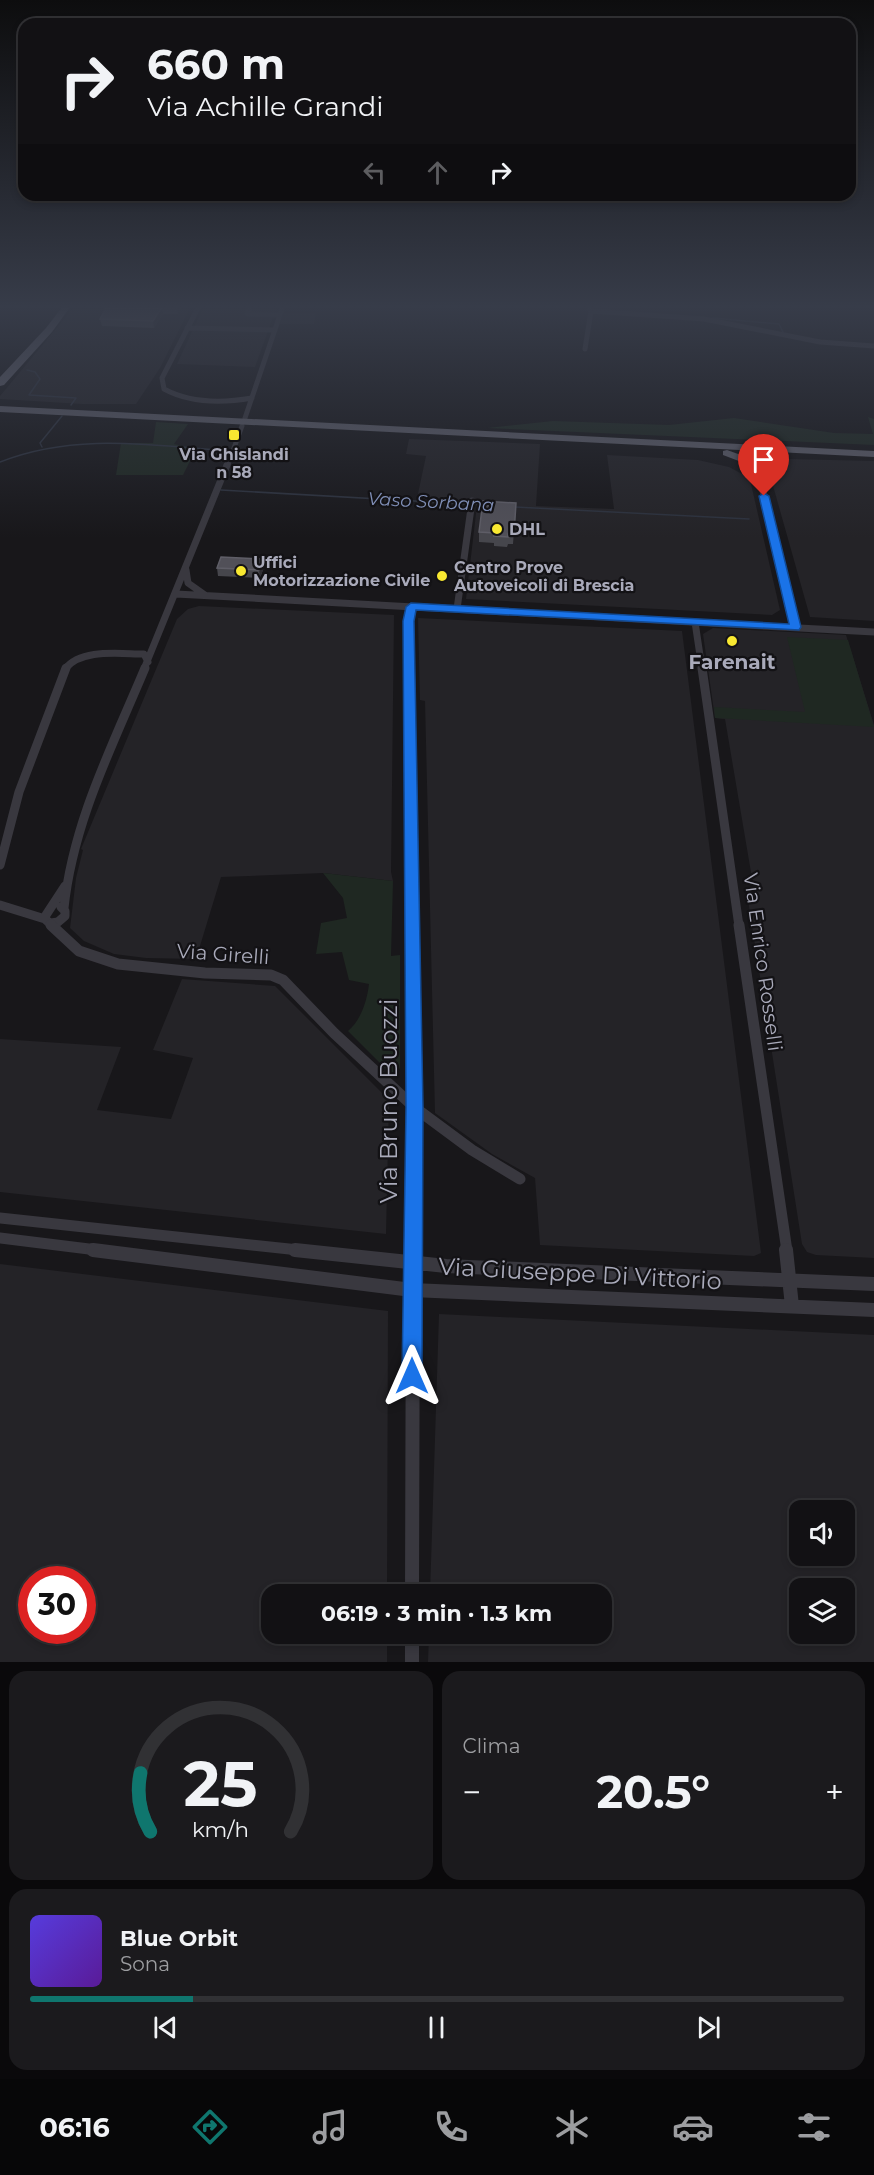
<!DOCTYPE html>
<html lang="it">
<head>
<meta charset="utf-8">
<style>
	body { margin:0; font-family:Montserrat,sans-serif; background:#1b1a1d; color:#f1f3f6; height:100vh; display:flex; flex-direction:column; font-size:22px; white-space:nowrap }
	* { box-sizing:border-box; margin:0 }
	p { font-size:20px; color:#9c9da0 }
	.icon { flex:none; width:33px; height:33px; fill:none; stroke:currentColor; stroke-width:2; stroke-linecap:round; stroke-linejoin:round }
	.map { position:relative; height:1662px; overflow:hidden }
	.sheet { display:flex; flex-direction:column; gap:9px; padding:9px; background:#0a090b; flex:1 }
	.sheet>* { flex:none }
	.guide { position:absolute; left:18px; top:18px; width:838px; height:183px; border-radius:18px; box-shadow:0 3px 9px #0003,0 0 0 2px #313134; background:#121114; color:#f1f3f6; overflow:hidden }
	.fabs { position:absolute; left:789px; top:1500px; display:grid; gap:12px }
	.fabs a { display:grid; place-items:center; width:66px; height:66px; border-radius:12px; background:#121114; box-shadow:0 3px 9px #0003,0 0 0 2px #313134; font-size:30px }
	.speed { position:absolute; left:18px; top:1566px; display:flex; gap:12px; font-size:30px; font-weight:700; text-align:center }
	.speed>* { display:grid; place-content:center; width:78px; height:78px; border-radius:50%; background:#121114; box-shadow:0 3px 9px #0003,0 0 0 2px #313134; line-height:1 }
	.speed .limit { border:9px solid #d22; background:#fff; color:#111 }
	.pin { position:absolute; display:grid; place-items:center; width:51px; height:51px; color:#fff; margin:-62px -26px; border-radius:50% 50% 50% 0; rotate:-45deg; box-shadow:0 0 6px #0007 }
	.pin .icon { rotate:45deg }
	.me { position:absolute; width:66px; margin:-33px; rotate:0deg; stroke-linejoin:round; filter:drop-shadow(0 0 4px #0008) }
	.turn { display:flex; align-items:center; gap:21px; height:126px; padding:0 30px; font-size:27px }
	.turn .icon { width:78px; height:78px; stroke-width:2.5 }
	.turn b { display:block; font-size:42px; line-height:51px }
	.lanes { display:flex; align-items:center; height:57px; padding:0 30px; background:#0003; justify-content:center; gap:30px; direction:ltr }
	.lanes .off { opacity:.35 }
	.big { font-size:45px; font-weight:700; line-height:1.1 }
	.sheet .tile { flex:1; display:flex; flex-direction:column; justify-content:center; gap:9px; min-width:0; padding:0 21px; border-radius:18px; background:#1b1a1d }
	.sheet .dial { align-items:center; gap:0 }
	.dial svg { height:156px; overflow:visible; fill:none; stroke:#313134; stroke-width:7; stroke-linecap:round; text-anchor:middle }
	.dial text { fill:#f1f3f6; stroke:none }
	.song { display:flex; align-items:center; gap:18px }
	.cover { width:72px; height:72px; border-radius:9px; background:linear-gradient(135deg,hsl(250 70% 55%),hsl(270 70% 35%)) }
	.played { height:6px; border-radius:3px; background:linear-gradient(90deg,#0f766e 20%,#313134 20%) }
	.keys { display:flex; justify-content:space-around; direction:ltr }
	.heat { display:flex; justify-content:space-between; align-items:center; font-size:33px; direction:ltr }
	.sheet .tiles { flex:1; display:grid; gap:9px; grid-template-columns:1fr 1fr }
	.tile:last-child { grid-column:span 2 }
	.trip { position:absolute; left:261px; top:1584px; width:351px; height:60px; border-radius:18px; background:#121114; box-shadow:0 3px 9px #0003,0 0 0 2px #313134; font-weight:700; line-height:60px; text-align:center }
	.tab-bar { display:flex; height:96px; justify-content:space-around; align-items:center; background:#070708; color:#9c9da0 }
	.tab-bar .icon { width:42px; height:42px }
	.tab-bar .on { color:#0f766e }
	.tab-bar b { font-size:27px; color:#f1f3f6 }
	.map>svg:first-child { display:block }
	.built { fill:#242327; fill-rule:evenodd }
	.green { fill:#1f2822 }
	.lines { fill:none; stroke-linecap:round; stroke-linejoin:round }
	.stream { stroke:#2d323e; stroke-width:1.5 }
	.minor-far4 { stroke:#39383f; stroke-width:5 }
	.minor-far3 { stroke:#39383f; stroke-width:7 }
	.minor-far2 { stroke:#39383f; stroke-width:9 }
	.minor-far1 { stroke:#39383f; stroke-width:11 }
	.minor { stroke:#39383f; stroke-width:14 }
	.trunk { fill:#5c5c67; fill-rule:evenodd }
	.motorway { fill:#646470; fill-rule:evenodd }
	.wall { fill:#46464c }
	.shaded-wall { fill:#2f2e33 }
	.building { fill:#515058; stroke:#5f5e67; stroke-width:1.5 }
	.route { fill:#1a73e8; stroke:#114b97; stroke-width:1.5 }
	.poi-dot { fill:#f8e831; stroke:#131215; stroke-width:2 }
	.labels { text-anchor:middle; stroke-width:4.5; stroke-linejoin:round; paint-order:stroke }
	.far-poi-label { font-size:16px; font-weight:bold; fill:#a9aaba; stroke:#131215; text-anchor:start }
	.far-water-label { font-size:18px; font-style:italic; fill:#7f8eb6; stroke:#131215 }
	.poi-label { font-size:20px; font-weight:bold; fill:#a9aaba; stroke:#131215 }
	.street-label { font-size:20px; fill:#a9aaba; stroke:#131215 }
	.near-street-label { font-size:24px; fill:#a9aaba; stroke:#131215 }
</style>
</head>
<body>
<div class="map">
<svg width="874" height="1662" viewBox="0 0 874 1662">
	<rect width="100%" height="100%" fill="#18171a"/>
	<path class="built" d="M75 306H191L160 368 136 404H82L0 399V396Z
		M204 306H277L255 367 177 364Z
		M283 313H316L314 324H280Z
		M409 439 540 444 536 506 614 509 607 455 698 460 729 467 748 477 751 484 780 610 772 615 466 599 477 505 416 503 426 456 406 454Z
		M787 459 874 461V621L810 617 770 475 776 462Z
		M199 606 394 615 391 872 393 881 323 873 221 877 196 959 146 958 114 954 84 941 70 928 76 878 83 850 81 849 177 619 188 609Z
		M418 618 682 631 761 1253 754 1256 540 1245 535 1178 492 1154 435 1113 425 701 420 700Z
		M713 628 846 635 874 725V1258L816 1255 807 1252 802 1244 748 900 754 890 725 719 715 718 703 634Z
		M182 979 275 986 389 1100 386 1234 0 1192V1039L121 1047 97 1110 171 1119 193 1058 153 1050Z
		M0 1264 388 1311 387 1594H272V1634H387V1662H0ZM32 1580H82V1630H32Z
		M439 1314 874 1335V1662H428L429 1634H602V1594H430ZM800 1510H844V1556H800ZM800 1588H844V1634H800Z"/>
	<path class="green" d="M868 417 874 419V445L487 428 553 421 669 425 734 418 834 433 873 434Z
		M156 422 188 424 174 444 196 449 183 475H116L121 443H153Z
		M787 637 848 640 874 727 715 718 714 707 805 712Z
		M323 873 393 881 391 956 400 955V1068L397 1073 391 1074 348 1031C361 1020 367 1001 369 984L349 980 342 952 316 954 321 923 347 918 343 898Z"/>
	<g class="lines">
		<path class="stream" d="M713 318 779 324 783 332
			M27 370 35 372 40 379 29 395 76 398 71 405
			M42 447 40 443 62 416
			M0 462C71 434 143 444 217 450
			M221 490 485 505
			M515 507 749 519"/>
		<path class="minor-far4" d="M199 306 162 378 164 389C190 403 223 403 252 398
			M250 306 247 314 280 315
			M591 311 704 319 820 342 874 346
			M187 328 275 330
			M585 349 591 311 588 306
			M245 418 283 306
			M227 467 242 426"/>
		<path class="minor-far3" d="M759 474 795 627
			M186 570 188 583 205 595
			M176 594 874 632
			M457 609 472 501
			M695 622 702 669
			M65 669C81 648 120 654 144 654L148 662
			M144 669 227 465
			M409 669 411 607"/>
		<path class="minor-far2" d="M409 668 412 926
			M702 668 739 926
			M0 865 19 792 66 668
			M0 905 45 919
			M64 908C73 822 112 747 145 668
			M51 923 58 922 65 916V911L61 907
			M53 926 45 919 46 915 65 886"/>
		<path class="minor-far1" d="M51 925 79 951 118 964 205 973 271 975 283 980 334 1033 414 1107 472 1150 520 1179
			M412 925 413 1251
			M739 925 787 1251
			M0 1218 308 1251
			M0 1238 105 1251"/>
		<path class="minor" d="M93 1250 412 1290 874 1310
			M295 1250 446 1266 874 1284
			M786 1250 792 1306
			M412 1594 413 1250
			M412 1634V1662"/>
		<path class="trunk" d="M0 406 874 451V457L0 412Z
			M727 450 752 459 764 474 755 476 744 463 723 455V451Z"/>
		<path class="motorway" d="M63 306H71L52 332 4 385 0 386V377L46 328Z"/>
	</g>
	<path class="wall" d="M107 306H182L178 314H163L154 328 102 326 100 319Z
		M516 503 513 544H508L507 547 494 546V543L479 542V532Z
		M264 567 260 578 218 576 217 568Z"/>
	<path class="shaded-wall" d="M177 306H182L178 314 177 307Z
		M162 307 163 314 154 328 153 321Z
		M262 559 264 567 260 578 259 570Z"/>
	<path class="building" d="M107 306H177V307H162L153 321 100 319Z
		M483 501 516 503 514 534H508V537L494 536 495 533 479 532Z
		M221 557 262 559 259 570 217 568Z"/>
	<linearGradient id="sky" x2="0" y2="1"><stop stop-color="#0d0d0e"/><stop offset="0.57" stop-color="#373c49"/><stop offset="1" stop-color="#373c49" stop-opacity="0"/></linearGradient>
	<rect width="874" height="538" fill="url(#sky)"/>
	<path class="route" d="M764 493 769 496 801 627 799 630 416 610 414 621 423 1107 422 1376 419 1383 412 1386 405 1383 402 1376 406 1107 403 621 406 607 411 603 789 624 759 496Z"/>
	<g class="poi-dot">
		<rect x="228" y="429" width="12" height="12" rx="3"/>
		<circle cx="497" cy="529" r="6"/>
		<circle cx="241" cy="571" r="6"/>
		<circle cx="442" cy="576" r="6"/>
		<circle cx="732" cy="641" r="6"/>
	</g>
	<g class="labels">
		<g class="far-poi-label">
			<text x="234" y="460" text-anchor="middle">Via Ghislandi<tspan x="234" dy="18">n 58</tspan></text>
			<text x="509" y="535">DHL</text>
			<text x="253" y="568">Uffici<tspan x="253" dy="18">Motorizzazione Civile</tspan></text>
			<text x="454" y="573">Centro Prove<tspan x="454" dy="18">Autoveicoli di Brescia</tspan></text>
		</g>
		<g class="far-water-label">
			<text transform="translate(431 502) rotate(3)" y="6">Vaso Sorbana</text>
		</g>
		<g class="poi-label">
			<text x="732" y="669">Farenait</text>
		</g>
		<g class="street-label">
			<text transform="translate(223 954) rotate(4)" y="7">Via Girelli</text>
			<text transform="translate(763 962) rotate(82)" y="7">Via Enrico Rosselli</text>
		</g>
		<g class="near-street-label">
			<text transform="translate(389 1101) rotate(-90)" y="8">Via Bruno Buozzi</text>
			<text transform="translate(580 1274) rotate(3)" y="8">Via Giuseppe Di Vittorio</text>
		</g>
	</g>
</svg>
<div class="fabs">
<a><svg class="icon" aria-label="sound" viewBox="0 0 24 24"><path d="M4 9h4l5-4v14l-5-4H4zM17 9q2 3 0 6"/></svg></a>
<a><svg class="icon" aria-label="layers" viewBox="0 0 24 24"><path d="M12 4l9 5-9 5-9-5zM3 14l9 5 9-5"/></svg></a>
</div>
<div class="speed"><div class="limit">30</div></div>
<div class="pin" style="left:764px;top:496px;background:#d93025"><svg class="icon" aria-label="arrive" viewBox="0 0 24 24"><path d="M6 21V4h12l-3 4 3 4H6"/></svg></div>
<svg class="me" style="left:412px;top:1376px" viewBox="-20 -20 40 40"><path d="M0-17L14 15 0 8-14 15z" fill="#1a73e8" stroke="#fff" stroke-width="4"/></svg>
<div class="trip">06:19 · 3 min · 1.3 km</div>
<div class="guide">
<div class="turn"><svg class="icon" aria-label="right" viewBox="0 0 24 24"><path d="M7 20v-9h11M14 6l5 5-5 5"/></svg><div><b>660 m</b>Via Achille Grandi</div></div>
<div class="lanes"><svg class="icon off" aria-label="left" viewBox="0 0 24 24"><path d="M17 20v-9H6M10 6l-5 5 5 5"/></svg><svg class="icon off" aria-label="ahead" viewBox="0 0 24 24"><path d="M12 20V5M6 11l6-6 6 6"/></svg><svg class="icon" aria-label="right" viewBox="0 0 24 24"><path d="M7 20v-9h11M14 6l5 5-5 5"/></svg></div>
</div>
</div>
<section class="sheet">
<div class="tiles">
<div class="tile dial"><svg viewBox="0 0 100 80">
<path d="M14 69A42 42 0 1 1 86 69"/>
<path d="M14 69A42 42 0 0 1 9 39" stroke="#0f766e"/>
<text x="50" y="56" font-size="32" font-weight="700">25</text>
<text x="50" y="72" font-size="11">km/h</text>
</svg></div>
<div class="tile"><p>Clima</p>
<div class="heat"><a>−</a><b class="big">20.5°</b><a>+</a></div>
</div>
<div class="tile">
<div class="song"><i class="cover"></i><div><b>Blue Orbit</b><p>Sona</p></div></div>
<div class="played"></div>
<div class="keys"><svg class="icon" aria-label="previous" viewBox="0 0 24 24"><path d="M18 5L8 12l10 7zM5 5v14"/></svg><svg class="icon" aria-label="pause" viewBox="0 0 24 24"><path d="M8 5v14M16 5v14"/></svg><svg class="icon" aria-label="next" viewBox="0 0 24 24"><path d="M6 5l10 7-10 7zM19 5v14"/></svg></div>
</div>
</div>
</section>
<nav class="tab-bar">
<b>06:16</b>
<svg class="icon on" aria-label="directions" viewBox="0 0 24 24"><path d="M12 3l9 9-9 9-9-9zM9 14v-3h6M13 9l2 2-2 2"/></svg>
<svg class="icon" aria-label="music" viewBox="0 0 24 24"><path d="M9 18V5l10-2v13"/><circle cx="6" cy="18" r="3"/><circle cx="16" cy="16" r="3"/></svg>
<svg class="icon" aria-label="phone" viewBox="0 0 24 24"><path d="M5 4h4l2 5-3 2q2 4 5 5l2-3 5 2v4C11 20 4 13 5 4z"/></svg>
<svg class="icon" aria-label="climate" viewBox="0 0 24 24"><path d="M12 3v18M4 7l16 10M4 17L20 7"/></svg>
<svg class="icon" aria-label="car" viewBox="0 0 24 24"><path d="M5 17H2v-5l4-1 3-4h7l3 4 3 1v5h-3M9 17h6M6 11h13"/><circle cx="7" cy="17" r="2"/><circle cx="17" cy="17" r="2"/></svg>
<svg class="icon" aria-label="filters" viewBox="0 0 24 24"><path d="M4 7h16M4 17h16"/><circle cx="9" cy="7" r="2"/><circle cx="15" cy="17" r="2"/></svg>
</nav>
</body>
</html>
